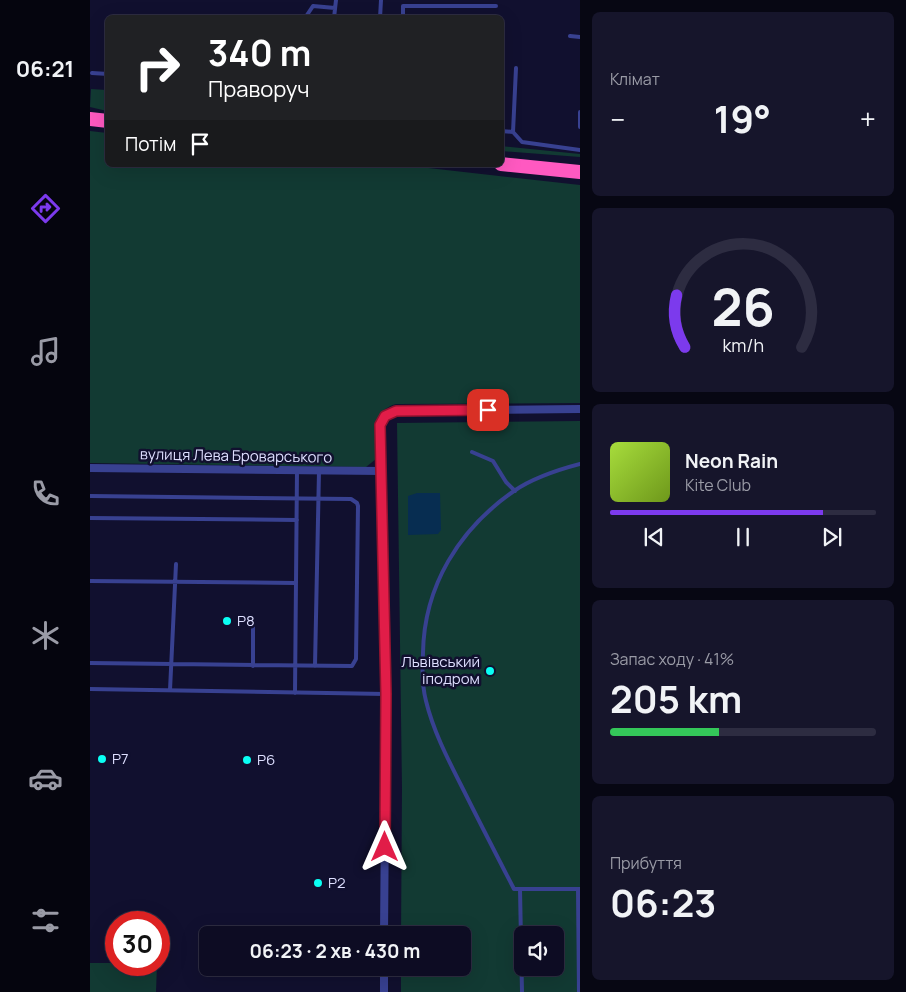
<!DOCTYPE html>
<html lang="uk">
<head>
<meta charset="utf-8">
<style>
	body { margin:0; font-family:Manrope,sans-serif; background:#16152b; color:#f1f3f6; height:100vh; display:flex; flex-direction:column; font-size:19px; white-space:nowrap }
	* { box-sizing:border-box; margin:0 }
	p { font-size:16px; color:#9a9ba6 }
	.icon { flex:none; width:28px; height:28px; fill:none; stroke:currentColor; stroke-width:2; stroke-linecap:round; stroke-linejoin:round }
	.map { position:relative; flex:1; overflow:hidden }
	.sheet { display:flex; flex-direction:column; gap:12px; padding:12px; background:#070713; width:326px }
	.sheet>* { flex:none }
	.banner { position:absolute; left:15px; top:15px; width:399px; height:152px; border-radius:8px; box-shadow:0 5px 20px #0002,0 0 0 1px #2d2c41; background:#202124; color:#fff; overflow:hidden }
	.buttons { position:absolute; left:424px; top:926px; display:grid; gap:10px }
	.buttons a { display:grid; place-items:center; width:50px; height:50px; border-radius:8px; background:#0d0c23; box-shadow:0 5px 20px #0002,0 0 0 1px #2d2c41; font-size:25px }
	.speed { position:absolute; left:15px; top:911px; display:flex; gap:10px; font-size:25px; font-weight:700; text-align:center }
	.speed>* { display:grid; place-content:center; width:65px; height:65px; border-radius:50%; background:#0d0c23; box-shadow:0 5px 20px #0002,0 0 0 1px #2d2c41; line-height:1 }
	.speed .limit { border:8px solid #d22; background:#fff; color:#111 }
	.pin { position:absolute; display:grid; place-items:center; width:42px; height:42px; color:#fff; margin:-21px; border-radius:10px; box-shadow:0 2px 8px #0006 }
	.me { position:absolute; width:55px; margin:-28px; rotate:0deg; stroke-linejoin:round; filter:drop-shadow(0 0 4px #0008) }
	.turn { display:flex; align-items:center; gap:18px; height:105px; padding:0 20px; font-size:22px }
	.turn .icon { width:65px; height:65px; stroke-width:2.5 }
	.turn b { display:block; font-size:35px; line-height:42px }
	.then { display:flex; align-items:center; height:48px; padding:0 20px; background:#0003; gap:10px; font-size:19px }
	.big { font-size:38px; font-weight:700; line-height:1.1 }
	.sheet .widget { flex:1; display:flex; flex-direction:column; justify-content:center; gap:8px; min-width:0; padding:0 18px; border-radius:8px; background:#16152b }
	.sheet .dial { align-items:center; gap:0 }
	.dial svg { height:130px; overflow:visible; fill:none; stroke:#2d2c41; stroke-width:7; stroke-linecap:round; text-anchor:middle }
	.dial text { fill:#f1f3f6; stroke:none }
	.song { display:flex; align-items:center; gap:15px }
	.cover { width:60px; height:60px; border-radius:8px; background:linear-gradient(135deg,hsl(80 70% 55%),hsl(80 70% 35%)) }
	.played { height:5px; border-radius:2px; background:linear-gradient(90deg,#7c3aed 80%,#2d2c41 80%) }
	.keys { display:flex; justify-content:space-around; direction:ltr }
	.heat { display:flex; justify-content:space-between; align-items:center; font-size:28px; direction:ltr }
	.charge { height:8px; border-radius:4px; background:linear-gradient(90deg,#34c759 41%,#2d2c41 0) }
	.trip { position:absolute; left:109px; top:926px; width:272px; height:50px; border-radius:8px; background:#0d0c23; box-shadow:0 5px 20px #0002,0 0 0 1px #2d2c41; font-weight:700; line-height:50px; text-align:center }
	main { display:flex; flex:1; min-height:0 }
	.menu { display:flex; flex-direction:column; width:90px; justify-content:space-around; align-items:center; background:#05050e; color:#9a9ba6 }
	.menu .icon { width:35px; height:35px }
	.menu .on { color:#7c3aed }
	.menu b { font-size:22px; color:#f1f3f6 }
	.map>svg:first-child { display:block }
	.green { fill:#123a33; fill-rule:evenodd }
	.water { fill:#072d51 }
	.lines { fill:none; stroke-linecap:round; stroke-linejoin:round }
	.lane { stroke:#384191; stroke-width:4 }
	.street { stroke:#384191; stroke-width:8 }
	.highway { stroke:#ff59c1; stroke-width:14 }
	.route-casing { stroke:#92132f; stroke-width:12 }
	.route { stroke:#e11d48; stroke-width:9 }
	.poi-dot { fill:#0afff4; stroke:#11102f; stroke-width:2 }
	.labels { text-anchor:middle; stroke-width:5; stroke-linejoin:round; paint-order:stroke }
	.street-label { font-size:15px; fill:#dedfff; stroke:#11102f }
	.poi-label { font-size:15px; fill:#dedfff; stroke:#11102f; text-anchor:start }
</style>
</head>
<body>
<main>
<nav class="menu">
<b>06:21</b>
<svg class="icon on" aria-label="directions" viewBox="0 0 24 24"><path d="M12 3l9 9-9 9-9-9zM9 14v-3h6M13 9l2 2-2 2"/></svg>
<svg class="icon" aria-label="music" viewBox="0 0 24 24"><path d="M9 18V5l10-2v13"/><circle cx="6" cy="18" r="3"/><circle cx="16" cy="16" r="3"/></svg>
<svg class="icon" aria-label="phone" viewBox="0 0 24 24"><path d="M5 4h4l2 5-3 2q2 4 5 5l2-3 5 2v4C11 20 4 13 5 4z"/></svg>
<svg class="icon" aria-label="climate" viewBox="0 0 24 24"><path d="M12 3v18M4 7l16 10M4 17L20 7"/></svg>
<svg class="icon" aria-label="car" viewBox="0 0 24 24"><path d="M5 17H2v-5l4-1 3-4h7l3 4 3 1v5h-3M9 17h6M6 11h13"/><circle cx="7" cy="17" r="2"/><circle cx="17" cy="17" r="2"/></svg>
<svg class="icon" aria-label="filters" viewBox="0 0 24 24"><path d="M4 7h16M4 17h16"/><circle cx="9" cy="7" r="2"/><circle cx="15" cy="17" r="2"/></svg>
</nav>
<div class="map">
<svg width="490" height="992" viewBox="0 0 490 992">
	<rect width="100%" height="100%" fill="#11102f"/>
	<path class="green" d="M1 89 17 90V111L0 107Z
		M0 131 17 133 18 165H312L490 185V403L306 404C279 412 286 436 286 459L276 467 0 463Z
		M411 146 490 154V157L411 151Z
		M490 421V992H311V968H372V935H311L312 788 307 423ZM432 935H465V968H432Z
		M0 963H26V965H67L66 992H0Z"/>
	<path class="water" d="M327 493H350L351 530 348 534 318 535V496Z"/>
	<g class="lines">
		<path class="lane" d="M215 18 223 6 245 8
			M244 18 246 0
			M290 18 291 0
			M313 18V6H406
			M480 36 490 37
			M426 68 423 132 432 142 490 150
			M2 73 18 74
			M490 112V127
			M411 131 423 132
			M382 452 403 461 416 482 425 491
			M490 464C467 470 443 478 424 491 369 529 334 586 333 653 332 669 332 686 336 701 344 734 361 765 376 795 392 827 408 858 424 889H490
			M0 496 261 499 267 503 268 506 266 659 262 666 0 663
			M0 518 207 520
			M0 581 206 583
			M163 622V666
			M225 666 229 471
			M0 689 296 694
			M80 690 86 564
			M205 693 207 470
			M430 889 432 992
			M488 889 489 992"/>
		<path class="street" d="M0 468 292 471
			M294 935 296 694 290 425C293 416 297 413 306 411L490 409
			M294 992V968"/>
		<path class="highway" d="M0 119 18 121
			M411 164 490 172"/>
	</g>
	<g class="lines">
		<g class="route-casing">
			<path id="route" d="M295 847 296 694 290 425 295 416 306 411 398 410"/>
		</g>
		<use href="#route" class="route"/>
	</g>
	<g class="poi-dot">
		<circle cx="137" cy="621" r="5"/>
		<circle cx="400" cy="671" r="5"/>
		<circle cx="12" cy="759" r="5"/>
		<circle cx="157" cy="760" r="5"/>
		<circle cx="228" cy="883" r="5"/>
	</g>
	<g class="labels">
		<g class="street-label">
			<text transform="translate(146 456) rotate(1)" y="5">вулиця Лева Броварського</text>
		</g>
		<g class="poi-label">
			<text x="147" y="626">P8</text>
			<text x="390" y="667" text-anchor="end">Львівський<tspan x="390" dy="17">іподром</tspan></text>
			<text x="22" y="764">P7</text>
			<text x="167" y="765">P6</text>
			<text x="238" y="888">P2</text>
		</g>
	</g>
</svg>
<div class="buttons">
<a><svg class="icon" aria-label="sound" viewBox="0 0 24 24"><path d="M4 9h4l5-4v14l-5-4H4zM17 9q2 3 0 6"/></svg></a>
</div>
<div class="speed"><div class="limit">30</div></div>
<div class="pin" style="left:398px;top:410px;background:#d93025"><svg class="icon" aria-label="arrive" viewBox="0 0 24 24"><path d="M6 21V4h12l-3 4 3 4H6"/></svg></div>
<svg class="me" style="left:295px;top:847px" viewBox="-20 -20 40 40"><path d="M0-17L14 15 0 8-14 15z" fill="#e11d48" stroke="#fff" stroke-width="4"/></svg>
<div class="trip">06:23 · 2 хв · 430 m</div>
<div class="banner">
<div class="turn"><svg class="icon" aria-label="right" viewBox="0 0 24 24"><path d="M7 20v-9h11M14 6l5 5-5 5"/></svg><div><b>340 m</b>Праворуч</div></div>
<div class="then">Потім<svg class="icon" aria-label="arrive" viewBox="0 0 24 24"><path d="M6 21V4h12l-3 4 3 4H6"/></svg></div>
</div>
</div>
<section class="sheet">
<div class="widget"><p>Клімат</p>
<div class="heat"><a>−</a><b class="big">19°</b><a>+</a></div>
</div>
<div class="widget dial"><svg viewBox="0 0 100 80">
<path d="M14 69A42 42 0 1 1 86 69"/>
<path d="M14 69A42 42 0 0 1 9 37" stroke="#7c3aed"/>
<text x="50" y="56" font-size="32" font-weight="700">26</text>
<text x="50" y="72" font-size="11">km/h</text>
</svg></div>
<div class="widget">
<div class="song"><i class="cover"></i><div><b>Neon Rain</b><p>Kite Club</p></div></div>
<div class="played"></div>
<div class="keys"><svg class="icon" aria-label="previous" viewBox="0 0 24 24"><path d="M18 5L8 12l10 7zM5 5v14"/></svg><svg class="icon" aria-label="pause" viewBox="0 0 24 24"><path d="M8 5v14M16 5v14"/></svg><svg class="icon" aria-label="next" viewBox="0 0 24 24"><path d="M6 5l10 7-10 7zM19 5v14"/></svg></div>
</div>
<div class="widget"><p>Запас ходу · 41%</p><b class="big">205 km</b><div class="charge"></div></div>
<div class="widget"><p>Прибуття</p><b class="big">06:23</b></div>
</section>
</main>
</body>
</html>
